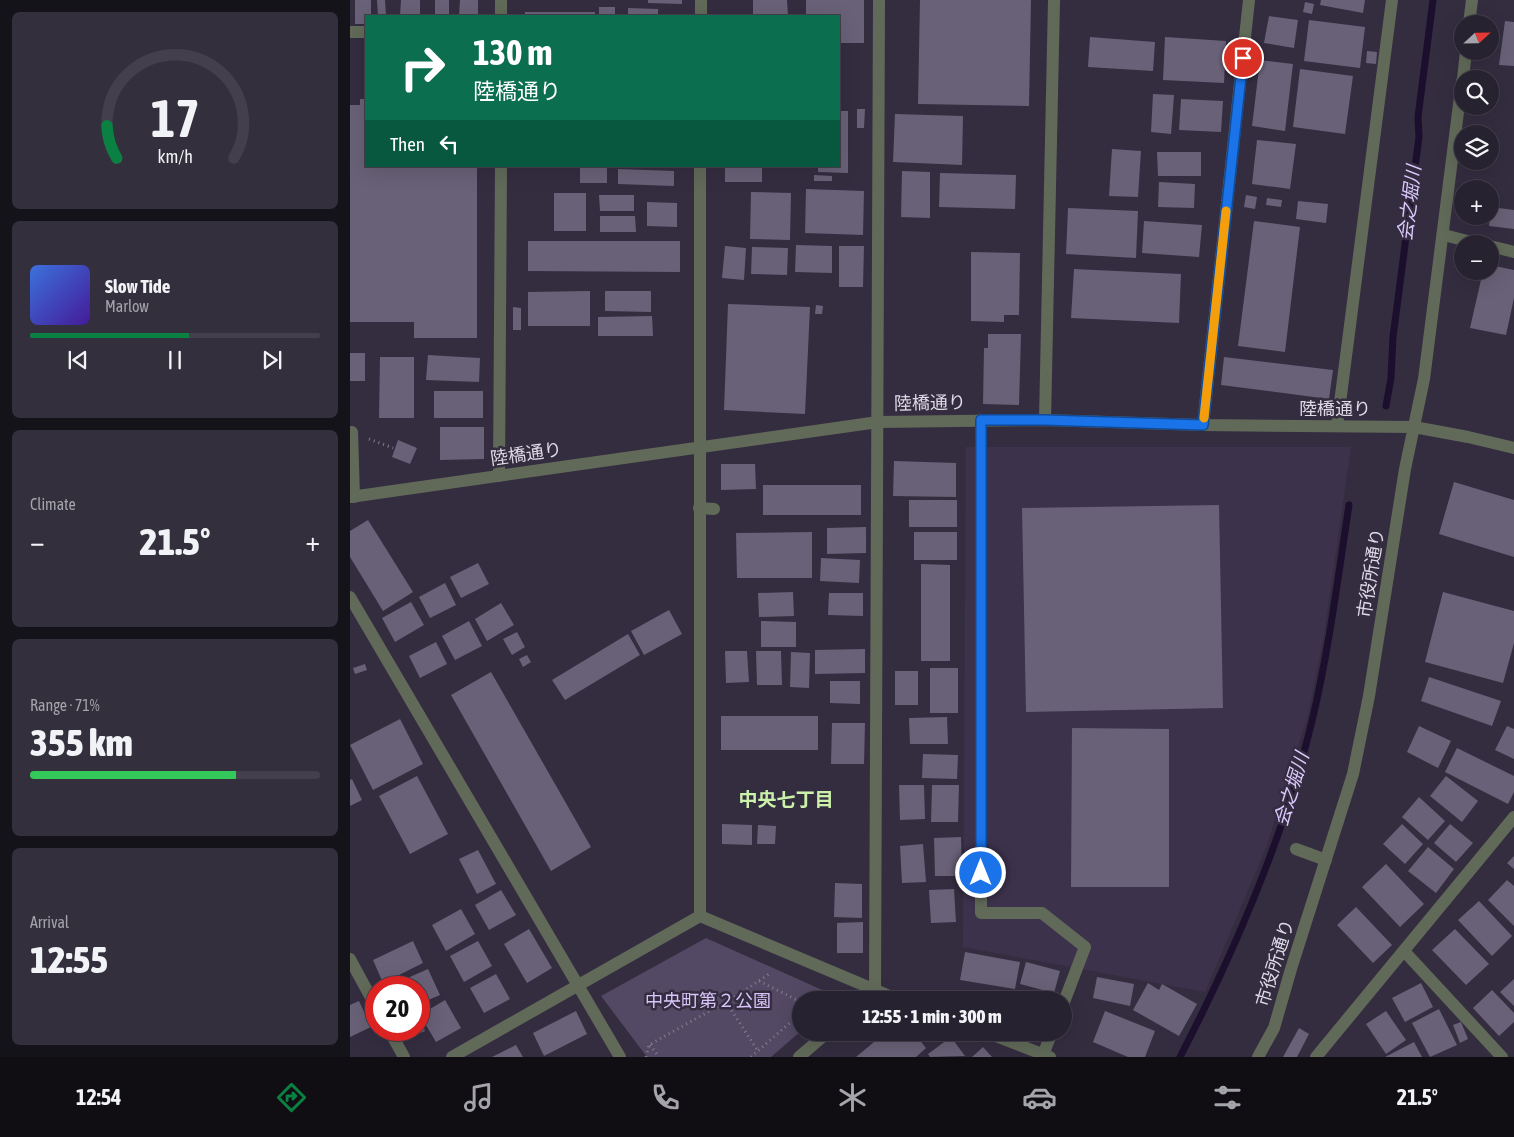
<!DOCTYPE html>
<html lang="en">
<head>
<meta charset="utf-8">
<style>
	body { margin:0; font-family:"Asap Condensed","Noto Sans JP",sans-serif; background:#332f3c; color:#f1f3f6; height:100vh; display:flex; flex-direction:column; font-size:19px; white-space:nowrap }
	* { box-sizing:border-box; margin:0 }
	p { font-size:16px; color:#a4a4ab }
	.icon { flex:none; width:28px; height:28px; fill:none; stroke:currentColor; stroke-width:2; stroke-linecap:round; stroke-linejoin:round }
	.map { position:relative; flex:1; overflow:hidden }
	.drawer { display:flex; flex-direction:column; gap:12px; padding:12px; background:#15131a; width:350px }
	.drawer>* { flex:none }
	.banner { position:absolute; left:15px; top:15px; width:475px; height:152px; border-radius:0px; box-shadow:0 5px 20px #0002,0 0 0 1px #433f4c; background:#0b6e4f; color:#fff; overflow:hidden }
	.needle { width:32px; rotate:68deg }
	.tools { position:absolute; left:1104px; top:15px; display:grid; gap:10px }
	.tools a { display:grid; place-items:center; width:45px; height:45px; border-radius:50%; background:#272230; box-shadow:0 5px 20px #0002,0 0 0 1px #433f4c; font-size:25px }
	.speed { position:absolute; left:15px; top:976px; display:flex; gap:10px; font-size:25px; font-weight:700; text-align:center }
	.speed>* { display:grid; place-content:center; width:65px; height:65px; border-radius:50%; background:#272230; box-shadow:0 5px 20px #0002,0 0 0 1px #433f4c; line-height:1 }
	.speed .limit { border:8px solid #d22; background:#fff; color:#111 }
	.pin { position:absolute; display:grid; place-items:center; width:42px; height:42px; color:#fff; margin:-21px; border:2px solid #fff; border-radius:50%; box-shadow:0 1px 5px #0007 }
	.me { position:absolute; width:55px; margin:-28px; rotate:0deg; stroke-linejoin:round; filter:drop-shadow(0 0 4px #0008) }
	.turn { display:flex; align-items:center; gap:18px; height:105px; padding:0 25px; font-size:22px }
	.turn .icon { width:65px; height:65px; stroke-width:2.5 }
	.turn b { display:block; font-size:35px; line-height:42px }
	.then { display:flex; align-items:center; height:48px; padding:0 25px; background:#0003; gap:10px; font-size:19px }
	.big { font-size:38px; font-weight:800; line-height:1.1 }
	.drawer .card { flex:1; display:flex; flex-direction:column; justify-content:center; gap:8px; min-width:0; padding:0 18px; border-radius:8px; background:#332f3c }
	.drawer .dial { align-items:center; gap:0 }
	.dial svg { height:130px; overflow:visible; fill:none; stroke:#433f4c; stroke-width:7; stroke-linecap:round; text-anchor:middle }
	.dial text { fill:#f1f3f6; stroke:none }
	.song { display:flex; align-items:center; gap:15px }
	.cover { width:60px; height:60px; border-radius:8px; background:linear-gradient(135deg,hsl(220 70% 55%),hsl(260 70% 35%)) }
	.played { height:5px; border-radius:2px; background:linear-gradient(90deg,#0b8043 55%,#433f4c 55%) }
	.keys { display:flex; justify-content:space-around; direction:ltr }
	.heat { display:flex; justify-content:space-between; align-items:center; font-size:28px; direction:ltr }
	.charge { height:8px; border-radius:4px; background:linear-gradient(90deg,#34c759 71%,#433f4c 0) }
	.trip { position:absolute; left:442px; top:991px; width:280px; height:50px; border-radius:25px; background:#272230; box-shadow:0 5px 20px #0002,0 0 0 1px #433f4c; font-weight:800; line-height:50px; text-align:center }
	.dock { display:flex; height:80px; justify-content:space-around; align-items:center; background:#100e13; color:#a4a4ab }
	.dock .icon { width:35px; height:35px }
	.dock .current { color:#0b8043 }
	.dock b { font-size:22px; color:#f1f3f6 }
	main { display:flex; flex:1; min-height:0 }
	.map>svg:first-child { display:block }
	.built { fill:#3c324c }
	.green { fill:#534964 }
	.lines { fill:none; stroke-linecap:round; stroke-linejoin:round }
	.stream { stroke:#1c0f2e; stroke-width:7 }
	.building { fill:#696177 }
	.path { stroke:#837e8e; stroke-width:3; stroke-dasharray:1 4; stroke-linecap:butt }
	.service { stroke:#616a59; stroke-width:12 }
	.minor { stroke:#616a59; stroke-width:12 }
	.tertiary { stroke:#616a59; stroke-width:12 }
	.route-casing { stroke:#114b97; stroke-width:12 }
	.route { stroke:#1a73e8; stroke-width:9 }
	.slow { stroke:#f59e0b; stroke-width:9 }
	.labels { text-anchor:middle; stroke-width:5; stroke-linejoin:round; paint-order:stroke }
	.street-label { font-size:18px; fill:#dedae7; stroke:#342d40 }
	.park-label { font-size:18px; fill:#d7c4f8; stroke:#342d40 }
	.water-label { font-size:19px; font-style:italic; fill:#dbc8fc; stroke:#342d40 }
	.neighbourhood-label { font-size:19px; font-weight:bold; fill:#ccf1ab; stroke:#342d40 }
</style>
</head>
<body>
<main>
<section class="drawer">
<div class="card dial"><svg viewBox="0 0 100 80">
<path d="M14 69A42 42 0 1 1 86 69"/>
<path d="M14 69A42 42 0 0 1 8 49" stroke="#0b8043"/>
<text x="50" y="56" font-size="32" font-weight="700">17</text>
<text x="50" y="72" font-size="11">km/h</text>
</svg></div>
<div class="card">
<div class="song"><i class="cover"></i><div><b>Slow Tide</b><p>Marlow</p></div></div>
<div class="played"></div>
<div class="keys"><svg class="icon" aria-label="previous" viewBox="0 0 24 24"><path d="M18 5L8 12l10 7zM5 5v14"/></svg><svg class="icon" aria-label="pause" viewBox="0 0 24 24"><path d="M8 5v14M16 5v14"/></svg><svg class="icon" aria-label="next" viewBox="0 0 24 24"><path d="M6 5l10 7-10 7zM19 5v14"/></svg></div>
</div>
<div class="card"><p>Climate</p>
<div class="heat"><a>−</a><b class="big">21.5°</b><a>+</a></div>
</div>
<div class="card"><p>Range · 71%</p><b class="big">355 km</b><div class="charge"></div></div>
<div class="card"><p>Arrival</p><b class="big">12:55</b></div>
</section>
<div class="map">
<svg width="1164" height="1057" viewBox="0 0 1164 1057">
	<rect width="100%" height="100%" fill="#342d40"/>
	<path class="built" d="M616 447H1001L974 635 958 715 916 848 855 992 613 947Z"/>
	<path class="green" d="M356 938 490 998 488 1000H451V1031L421 1057H297L251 996Z"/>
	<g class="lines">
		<path class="stream" d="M1036 406 1041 378 1043 337 1069 137 1068 117 1083 0
			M830 1057C885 951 934 837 962 721 979 650 988 577 999 505"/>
	</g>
	<path class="building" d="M5 0H21V16H16V24H5Z
		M27 0H35L36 16H28Z
		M51 0H70V16H50Z
		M85 0H99V16H85Z
		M110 0H128V16H109Z
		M298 0H332V4L298 3Z
		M403 0H437L438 16H403Z
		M456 0H514V43H489V16H456Z
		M570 0H681L679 106 568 104Z
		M971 0H1015L1013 13 970 5Z
		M955 2 964 4 962 14 953 12Z
		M249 7H265V16H249Z
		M278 8 308 9V16H278Z
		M175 12H245V16H175Z
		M919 16 948 20 944 48 914 43Z
		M959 20 1015 27 1010 68 954 61Z
		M1155 21 1164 22V66L1149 65Z
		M740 37 805 42 803 71 738 67Z
		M815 37 876 41 874 83 813 80Z
		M1017 51 1027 52 1026 64 1016 63Z
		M910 60 943 64 935 131 902 126Z
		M950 69 1003 76 995 134 943 127Z
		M803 94 824 95 821 134 801 132Z
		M10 99H16V166H127V338H64V322H0V105H10Z
		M831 99 873 101 871 132 829 130Z
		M507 109H515L514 128H507Z
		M489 111H498V173L468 172V166H489Z
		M545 114 613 116 612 165 543 162Z
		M907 140 946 144 940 189 902 184Z
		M762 149 791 151 788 197 759 196Z
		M807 152H851V176H808Z
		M230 166H257V183H230Z
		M375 166H412V182H375Z
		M268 169 324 171V186L268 184Z
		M552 171 580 172V218L551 217Z
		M590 173 666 175 665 209 589 207Z
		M464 175 482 176V181H464Z
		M809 182 845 184 844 208 808 207Z
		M456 189 514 191 513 235 455 233Z
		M401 192 441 193 440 240 400 239Z
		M204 193H236V231H204Z
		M249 195H284V211H250Z
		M896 195 907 197 905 209 894 207Z
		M917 198 932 200 931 207 916 205Z
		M948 201 978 204 976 223 946 219Z
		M297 202 327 203V227L297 226Z
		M1141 207 1164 210V229L1139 226Z
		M718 208 788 211 786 258 716 254Z
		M250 216H285L286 232H250Z
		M794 221 852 225 849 257 792 253Z
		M904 221 950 227 935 352 888 346Z
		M178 241H330V272L178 271Z
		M446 245 482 246V273L445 272Z
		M375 246 396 248 394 280 372 278Z
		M489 246H514L513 287H489Z
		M402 247 438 248 437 275 401 274Z
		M621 252 670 253 669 315H654V322L621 321Z
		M1140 265 1164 270V298L1156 335 1120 328 1133 271H1140Z
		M724 269 831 274 829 323 721 318Z
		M240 291V326H178V292Z
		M255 291H301V312L255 311Z
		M378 304 460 307 455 414 374 410Z
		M466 305 473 306 472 314H465Z
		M163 307 171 308V330H163Z
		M302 316 303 336H248V317Z
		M638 334H671L669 405 633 404 634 348H638Z
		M0 353H15V381H0Z
		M78 355 130 358 129 382 76 380Z
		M30 357H64V418H29Z
		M874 357 983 370 979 399 871 385Z
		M84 391H133V418H84Z
		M90 427H134V459L90 460Z
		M48 440 67 448 60 464 42 457Z
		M544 461 606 463V497L543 496Z
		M371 464H405L406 489 371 490Z
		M1104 482 1164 500V557L1089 534Z
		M413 485H511V515H413Z
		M559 500H607V527H559Z
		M869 505 873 708 676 712 672 508Z
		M18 520 63 592 33 611 0 557V531Z
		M516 527V553L477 554V528Z
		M462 532V578H387L386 533Z
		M564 532H607V560H564Z
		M471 558 510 560 509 583 470 581Z
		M128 563 139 584 111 598 100 577Z
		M571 564 600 565V661H571Z
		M95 583 106 605 80 618 69 597Z
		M443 592 444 616 409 617 408 593Z
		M1093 592 1164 611V643L1153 683 1075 662Z
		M479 593H513V616L478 615Z
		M61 602 74 625 45 642 32 618Z
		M151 603 164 625 137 641 125 619Z
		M319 610 332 634 294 655 281 631Z
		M119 621 132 646 105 660 92 636Z
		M411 621 446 622V647H411Z
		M167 632 175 647 162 655 153 639Z
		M278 634 290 655 215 700 202 680Z
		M86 642 97 664 70 678 59 656Z
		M515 649V673L465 674V650Z
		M375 651H397L399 682 376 683Z
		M406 651H431L432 685H407Z
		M441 652 460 653 459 688 440 687Z
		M177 655 181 662 173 667 169 659Z
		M15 664 17 670 5 674 3 668Z
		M580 668H608V713H580Z
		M545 671H568V705H545Z
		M141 672 241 847 201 871 101 695Z
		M1079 677 1151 701 1142 726 1071 701Z
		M480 681H510V704L480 703Z
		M371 716H468V750H371Z
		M597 717 598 744H560L559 718Z
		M50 719 73 764 23 790 0 745Z
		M482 723H515L514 764H481Z
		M1069 726 1101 741 1088 768 1057 752Z
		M1157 726 1164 729V759L1145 750Z
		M722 728 819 729V887H721Z
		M1107 748 1164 776V792L1158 804 1095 772Z
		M573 754 608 755 607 779 572 778Z
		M67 776 98 834 60 854 29 796Z
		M1096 776 1128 801 1112 822 1080 796Z
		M2 779 12 800 0 806V780Z
		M549 785H574L575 819 550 820Z
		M582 785H609L608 822H581Z
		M1069 797 1095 821 1078 840 1052 817Z
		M372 824 402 825V845L372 844Z
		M1052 824 1073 844 1055 864 1033 844Z
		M1100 824 1123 843 1106 862 1084 843Z
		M408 825 426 826 425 844H407Z
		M611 837 612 876H585L584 838Z
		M573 844 576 882 552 883 550 846Z
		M1078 847 1104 869 1086 893 1058 871Z
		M128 850 146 884 127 894 109 859Z
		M1164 856V869L1157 863Z
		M1036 864 1074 904 1050 927 1012 887Z
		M1157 880 1164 886V926L1138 900Z
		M485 883 512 884V918L484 917Z
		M604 889 606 922 581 923 579 890Z
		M151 890 166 915 139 930 125 905Z
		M1129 901 1162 936 1142 956 1108 920Z
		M1006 907 1042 945 1023 963 987 925Z
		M111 909 125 934 96 951 82 925Z
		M513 922V953H487V923Z
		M179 929 202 968 177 983 154 944Z
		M1105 929 1139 964 1116 985 1082 950Z
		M63 941 73 963 33 983 23 960Z
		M128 941 142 966 114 982 100 956Z
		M615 952 670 962 665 989 610 980Z
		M676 962 710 971 704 993 670 984Z
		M78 969 90 995 69 1004V988H57L53 980Z
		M146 974 160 999 134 1013 120 988Z
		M747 977 784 984 780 1006 743 998Z
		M1164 979V1006L1150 992Z
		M798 983 809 990 812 984 847 1004 829 1036 783 1010Z
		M1071 983 1083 1007 1055 1022 1042 998Z
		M1142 990 1164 1013V1022L1149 1036 1123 1008Z
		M666 994 680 1000H664Z
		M95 1000 111 1028 86 1042 70 1015Z
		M9 1001 21 1027 0 1037V1005Z
		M1089 1009 1107 1045 1080 1057 1062 1023Z
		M226 1011 237 1034 194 1056 183 1033Z
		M755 1011 805 1031 795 1057H778L743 1042Z
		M1036 1011 1056 1040 1036 1054 1016 1024Z
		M69 1018 75 1031 59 1038 55 1030H69Z
		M1111 1022 1118 1039 1110 1043 1103 1025Z
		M949 1028 959 1034 947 1057H933Z
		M536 1032H563L576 1048 566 1057H506Z
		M601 1037 615 1056 580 1057 578 1054Z
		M1064 1042 1072 1057H1035Z
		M166 1045 173 1057H142Z
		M633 1047 642 1057H622Z"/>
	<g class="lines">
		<path class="path" d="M19 439 43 448
			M409 981 451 1002
			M376 1002 408 1051
			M300 1045 309 1057
			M296 1057 299 1045 388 995 419 974
			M401 1057 451 1013"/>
		<path class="service" d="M0 32H16
			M631 420V913H692L735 947 714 1002
			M2 432 4 497
			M349 508 364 509
			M946 849 976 860
			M515 1000 525 991
			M693 1055 702 1032
			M449 1057 478 1032"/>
		<path class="minor" d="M151 16V0
			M1094 235 1129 244
			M1140 246 1164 252
			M695 420 704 0
			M853 425 899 0
			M987 426 1042 0
			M149 476 151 166
			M0 597 270 1057
			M1054 951 1152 1057
			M0 959 26 1007
			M525 991 529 0
			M39 1030 54 1057
			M635 1032 700 1057
			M102 1057 350 916 549 1000
			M966 1057 1164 817"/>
		<path class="tertiary" d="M351 16V0
			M1119 24 1122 0
			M1113 79 1116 51
			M350 166V916
			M0 497 528 422 695 420 853 425 1064 427 1118 437 1164 448
			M908 1057 924 1028 941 969 1003 774 1019 696 1055 469 1074 379 1112 81"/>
	</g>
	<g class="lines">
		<g class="route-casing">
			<path id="route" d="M631 873V420H695L853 425 893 58"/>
		</g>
		<use href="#route" class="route"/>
		<path class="slow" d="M854 418 876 211"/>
	</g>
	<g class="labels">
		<g class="street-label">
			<text transform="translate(580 403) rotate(-1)" y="6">陸橋通り</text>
			<text x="985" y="415">陸橋通り</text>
			<text transform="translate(176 454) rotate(-8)" y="6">陸橋通り</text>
			<text transform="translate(1021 573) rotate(-81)" y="6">市役所通り</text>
			<text transform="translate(925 963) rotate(-73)" y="6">市役所通り</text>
		</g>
		<g class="park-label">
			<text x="358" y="1007">中央町第２公園</text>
		</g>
		<g class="water-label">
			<text transform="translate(1059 203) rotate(-83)" y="7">会之堀川</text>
			<text transform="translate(941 789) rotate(-73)" y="7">会之堀川</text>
		</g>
		<g class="neighbourhood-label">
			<text x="436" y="806">中央七丁目</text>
		</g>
	</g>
</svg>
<div class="tools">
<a><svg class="needle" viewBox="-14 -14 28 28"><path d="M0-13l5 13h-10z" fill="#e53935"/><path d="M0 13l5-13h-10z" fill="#a4a4ab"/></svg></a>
<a><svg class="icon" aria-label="search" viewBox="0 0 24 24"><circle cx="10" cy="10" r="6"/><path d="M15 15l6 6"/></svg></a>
<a><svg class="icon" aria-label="layers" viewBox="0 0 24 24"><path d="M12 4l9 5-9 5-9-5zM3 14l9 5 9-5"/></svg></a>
<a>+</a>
<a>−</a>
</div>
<div class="speed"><div class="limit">20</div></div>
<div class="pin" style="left:893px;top:58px;background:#d93025"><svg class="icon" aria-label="arrive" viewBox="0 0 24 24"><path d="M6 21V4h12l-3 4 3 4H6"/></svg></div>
<svg class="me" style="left:631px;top:873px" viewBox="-20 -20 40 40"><circle r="17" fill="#1a73e8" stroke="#fff" stroke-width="3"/><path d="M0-11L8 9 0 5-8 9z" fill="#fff"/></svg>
<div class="trip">12:55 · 1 min · 300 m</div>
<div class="banner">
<div class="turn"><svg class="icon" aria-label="right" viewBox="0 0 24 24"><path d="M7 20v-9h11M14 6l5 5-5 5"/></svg><div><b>130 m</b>陸橋通り</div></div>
<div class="then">Then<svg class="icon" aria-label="left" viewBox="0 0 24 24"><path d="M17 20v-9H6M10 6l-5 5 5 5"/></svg></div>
</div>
</div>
</main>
<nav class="dock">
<b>12:54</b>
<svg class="icon current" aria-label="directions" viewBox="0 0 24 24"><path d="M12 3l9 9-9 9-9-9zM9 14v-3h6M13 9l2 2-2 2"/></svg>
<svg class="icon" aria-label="music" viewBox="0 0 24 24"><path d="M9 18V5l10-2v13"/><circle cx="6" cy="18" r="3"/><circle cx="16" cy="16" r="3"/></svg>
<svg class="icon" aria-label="phone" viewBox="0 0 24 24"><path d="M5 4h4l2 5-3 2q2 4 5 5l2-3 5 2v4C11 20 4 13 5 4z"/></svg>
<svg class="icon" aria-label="climate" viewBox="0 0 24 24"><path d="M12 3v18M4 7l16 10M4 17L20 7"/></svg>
<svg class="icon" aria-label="car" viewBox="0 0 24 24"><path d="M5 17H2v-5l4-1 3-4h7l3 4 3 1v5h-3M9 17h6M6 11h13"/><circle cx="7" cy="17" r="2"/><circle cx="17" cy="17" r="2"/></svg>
<svg class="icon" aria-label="filters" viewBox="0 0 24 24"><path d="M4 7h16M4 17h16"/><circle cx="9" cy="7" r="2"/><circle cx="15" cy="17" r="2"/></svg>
<b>21.5°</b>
</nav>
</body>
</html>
